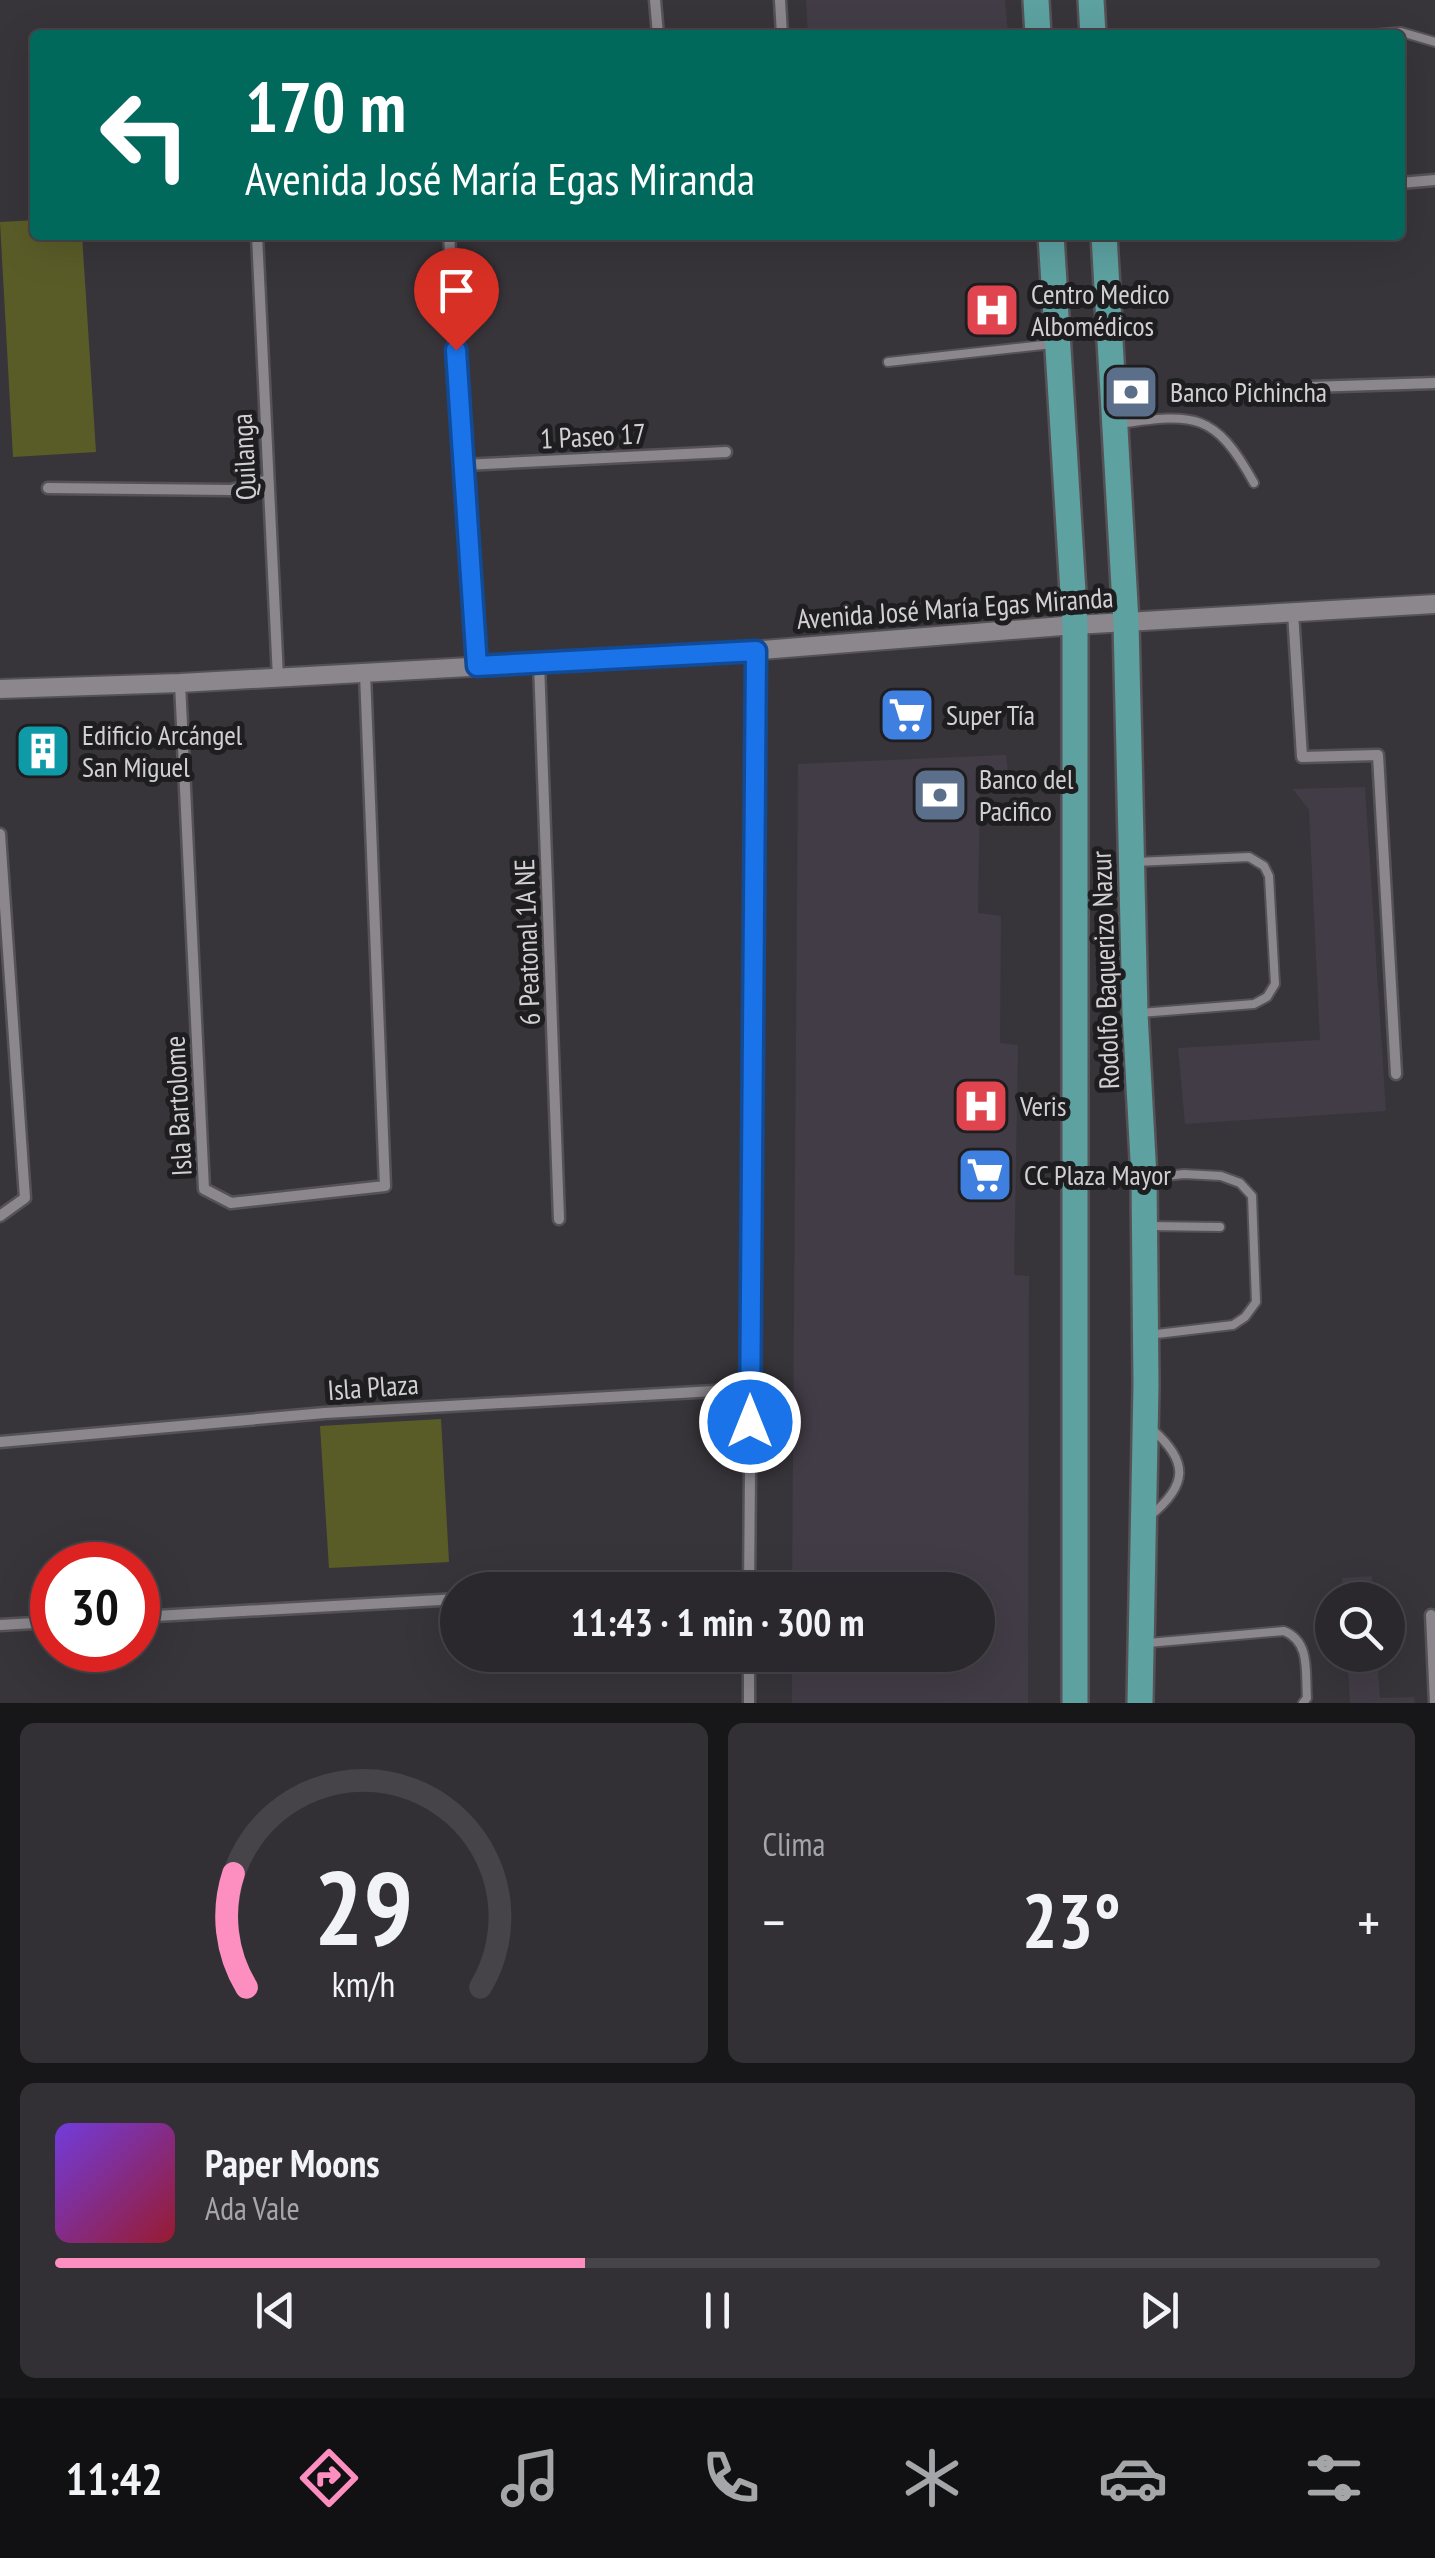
<!DOCTYPE html>
<html lang="es">
<head>
<meta charset="utf-8">
<style>
	body { margin:0; font-family:"PT Sans Narrow",sans-serif; background:#323034; color:#f1f3f6; height:100vh; display:flex; flex-direction:column; font-size:38px; white-space:nowrap }
	* { box-sizing:border-box; margin:0 }
	p { font-size:32px; color:#a5a6a9 }
	.icon { flex:none; width:55px; height:55px; fill:none; stroke:currentColor; stroke-width:2; stroke-linecap:round; stroke-linejoin:round }
	.map { position:relative; height:1703px; overflow:hidden }
	.details { display:flex; flex-direction:column; gap:20px; padding:20px; background:#171618; flex:1 }
	.details>* { flex:none }
	.top-card { position:absolute; left:30px; top:30px; width:1375px; height:210px; border-radius:10px; box-shadow:0 10px 40px #0002,0 0 0 2px #464448; background:#00695c; color:#fff; overflow:hidden }
	.buttons { position:absolute; left:1315px; top:1582px; display:grid; gap:20px }
	.buttons a { display:grid; place-items:center; width:90px; height:90px; border-radius:50%; background:#2a282c; box-shadow:0 10px 40px #0002,0 0 0 2px #464448; font-size:50px }
	.speed { position:absolute; left:30px; top:1542px; display:flex; gap:20px; font-size:50px; font-weight:700; text-align:center }
	.speed>* { display:grid; place-content:center; width:130px; height:130px; border-radius:50%; background:#2a282c; box-shadow:0 10px 40px #0002,0 0 0 2px #464448; line-height:1 }
	.speed .limit { border:15px solid #d22; background:#fff; color:#111 }
	.pin { position:absolute; display:grid; place-items:center; width:85px; height:85px; color:#fff; margin:-102px -42px; border-radius:50% 50% 50% 0; rotate:-45deg; box-shadow:0 0 10px #0007 }
	.pin .icon { rotate:45deg }
	.me { position:absolute; width:110px; margin:-55px; rotate:0deg; stroke-linejoin:round; filter:drop-shadow(0 0 8px #0008) }
	.turn { display:flex; align-items:center; gap:35px; height:210px; padding:0 50px; font-size:45px }
	.turn .icon { width:130px; height:130px; stroke-width:2.5 }
	.turn b { display:block; font-size:70px; line-height:85px }
	.big { font-size:75px; font-weight:700; line-height:1.1 }
	.details .tile { flex:1; display:flex; flex-direction:column; justify-content:center; gap:15px; min-width:0; padding:0 35px; border-radius:15px; background:#323034 }
	.details .dial { align-items:center; gap:0 }
	.dial svg { height:260px; overflow:visible; fill:none; stroke:#464448; stroke-width:7; stroke-linecap:round; text-anchor:middle }
	.dial text { fill:#f1f3f6; stroke:none }
	.song { display:flex; align-items:center; gap:30px }
	.cover { width:120px; height:120px; border-radius:15px; background:linear-gradient(135deg,hsl(260 70% 55%),hsl(350 70% 35%)) }
	.played { height:10px; border-radius:5px; background:linear-gradient(90deg,#fd8ec0 40%,#464448 40%) }
	.keys { display:flex; justify-content:space-around; direction:ltr }
	.heat { display:flex; justify-content:space-between; align-items:center; font-size:55px; direction:ltr }
	.details .tiles { flex:1; display:grid; gap:20px; grid-template-columns:1fr 1fr }
	.tile:last-child { grid-column:span 2 }
	.trip { position:absolute; left:440px; top:1572px; width:555px; height:100px; border-radius:50px; background:#2a282c; box-shadow:0 10px 40px #0002,0 0 0 2px #464448; font-weight:700; line-height:100px; text-align:center }
	.tab-bar { display:flex; height:160px; justify-content:space-around; align-items:center; background:#111012; color:#a5a6a9 }
	.tab-bar .icon { width:70px; height:70px }
	.tab-bar .active { color:#fd8ec0 }
	.tab-bar b { font-size:45px; color:#f1f3f6 }
	.map>svg:first-child { display:block }
	.built { fill:#423c46 }
	.green { fill:#5a5c28 }
	.lines { fill:none; stroke-linecap:round; stroke-linejoin:round }
	.service-casing { stroke:#555257; stroke-width:12 }
	.minor-casing { stroke:#555257; stroke-width:15 }
	.tertiary-casing { stroke:#555257; stroke-width:22 }
	.primary-casing { stroke:#555257; stroke-width:30 }
	.service { stroke:#8b878d; stroke-width:8 }
	.minor { stroke:#8b878d; stroke-width:10 }
	.tertiary { stroke:#8b878d; stroke-width:18 }
	.primary { stroke:#5da1a1; stroke-width:25 }
	.route-casing { stroke:#114b97; stroke-width:25 }
	.route { stroke:#1a73e8; stroke-width:18 }
	.labels { text-anchor:middle; stroke-width:10; stroke-linejoin:round; paint-order:stroke }
	.poi-label { font-size:28px; fill:#d2d0d4; stroke:#1e1d1f; text-anchor:start }
	.street-label { font-size:28px; fill:#d2d0d4; stroke:#1e1d1f }
</style>
</head>
<body>
<div class="map">
<svg width="1435" height="1703" viewBox="0 0 1435 1703">
	<rect width="100%" height="100%" fill="#38353a"/>
	<path class="built" d="M806 0H1005L1008 35H808Z
		M1006 755 1010 788 980 789 978 913 1001 916 1000 1043 1018 1045 1014 1275 1029 1276 1028 1703H792V1655H978V1590H792L798 764Z
		M1365 787 1386 1111 1185 1124 1178 1048 1320 1040 1309 810 1293 789Z
		M1372 1576 1374 1600H1344L1342 1578Z
		M1347 1655H1377L1380 1698 1414 1697 1415 1703H1350Z"/>
	<path class="green" d="M35 220V235H82L96 452 13 457 0 222Z
		M441 1419 449 1562 329 1568 320 1426Z"/>
	<g class="lines">
		<g class="service-casing">
			<path id="service" d="M1364 35 1401 32 1435 42
				M888 362 1053 344
				M1120 424C1194 413 1215 412 1254 483
				M1135 862 1249 857 1264 866 1269 876 1275 984 1267 997 1254 1004 1140 1013
				M1148 1178 1184 1174 1221 1176 1240 1183 1252 1196 1256 1302 1245 1317 1233 1325 1148 1335
				M1148 1226 1220 1227
				M1150 1516C1188 1485 1189 1462 1153 1430
				M1148 1643 1284 1631C1311 1642 1305 1672 1307 1698L1303 1703"/>
		</g>
		<g class="minor-casing">
			<path id="minor" d="M655 0 658 35
				M780 0 782 35
				M1400 183 1435 180
				M257 235 278 678
				M449 235 477 667
				M1309 387 1435 383
				M463 465 726 452
				M48 488 231 490 268 480
				M1293 612 1302 757 1378 755 1396 1074
				M539 663 559 1219
				M180 683 204 1189 231 1203 385 1186 365 673
				M0 834 25 1198 0 1216
				M0 1442 325 1413 750 1389
				M749 1590 757 651
				M1431 1615 1435 1703
				M138 1617 458 1599
				M0 1625 52 1622
				M749 1703V1655"/>
		</g>
		<g class="tertiary-casing">
			<path id="tertiary" d="M0 689 180 683 738 652 1075 625 1435 604"/>
		</g>
		<g class="primary-casing">
			<path id="primary" d="M1036 0 1038 35
				M1091 0 1093 35
				M1051 235 1075 625V1703
				M1104 235 1126 622 1135 1013 1144 1178 1146 1385 1140 1703"/>
		</g>
		<use href="#service" class="service"/>
		<use href="#minor" class="minor"/>
		<use href="#tertiary" class="tertiary"/>
		<use href="#primary" class="primary"/>
	</g>
	<g class="lines">
		<g class="route-casing">
			<path id="route" d="M456 350 477 666 756 651 750 1422"/>
		</g>
		<use href="#route" class="route"/>
	</g>
	<defs>
		<g id="hospital-square" transform="scale(2.875)"><rect x="-9" y="-9" width="18" height="18" rx="4" fill="#e0444e" stroke="#1e1d1f"/><path d="M-5-5h3v3.5h4V-5h3V5h-3V1.5h-4V5h-3Z" fill="#fff"/></g>
		<g id="bank-square" transform="scale(2.875)"><rect x="-9" y="-9" width="18" height="18" rx="4" fill="#5c6f8a" stroke="#1e1d1f"/><path d="M-6-4H6V4H-6ZM0-2.3a2.3 2.3 0 1 0 0 4.6a2.3 2.3 0 1 0 0-4.6Z" fill="#fff"/></g>
		<g id="supermarket-square" transform="scale(2.875)"><rect x="-9" y="-9" width="18" height="18" rx="4" fill="#3f7fe0" stroke="#1e1d1f"/><path d="M-6-5.5h2.5l.6 2H6L4.5 2H-2.5L-4.4-4H-6ZM-1.5 3.2a1.3 1.3 0 1 0 .1 0ZM3 3.2a1.3 1.3 0 1 0 .1 0Z" fill="#fff"/></g>
		<g id="building-square" transform="scale(2.875)"><rect x="-9" y="-9" width="18" height="18" rx="4" fill="#0f9aa8" stroke="#1e1d1f"/><path d="M-4-6H4V6H1V3H-1V6H-4ZM-2.5-4.3h1.7v1.8h-1.7ZM.8-4.3h1.7v1.8H.8ZM-2.5-1h1.7V.8h-1.7ZM.8-1h1.7V.8H.8Z" fill="#fff"/></g>
	</defs>
	<g fill-rule="evenodd">
		<use href="#hospital-square" x="992" y="310"/>
		<use href="#bank-square" x="1131" y="392"/>
		<use href="#supermarket-square" x="907" y="715"/>
		<use href="#building-square" x="43" y="751"/>
		<use href="#bank-square" x="940" y="795"/>
		<use href="#hospital-square" x="981" y="1106"/>
		<use href="#supermarket-square" x="985" y="1175"/>
	</g>
	<g class="labels">
		<g class="poi-label">
			<text x="1031" y="304">Centro Medico<tspan x="1031" dy="32">Albomédicos</tspan></text>
			<text x="1170" y="402">Banco Pichincha</text>
			<text x="946" y="725">Super Tía</text>
			<text x="82" y="745">Edificio Arcángel<tspan x="82" dy="32">San Miguel</tspan></text>
			<text x="979" y="789">Banco del<tspan x="979" dy="32">Pacifico</tspan></text>
			<text x="1020" y="1116">Veris</text>
			<text x="1024" y="1185">CC Plaza Mayor</text>
		</g>
		<g class="street-label">
			<text transform="translate(593 436) rotate(-3)" y="10">1 Paseo 17</text>
			<text transform="translate(244 457) rotate(-93)" y="10">Quilanga</text>
			<text transform="translate(955 608) rotate(-4)" y="10">Avenida José María Egas Miranda</text>
			<text transform="translate(527 942) rotate(-92)" y="10">6 Peatonal 1A NE</text>
			<text transform="translate(1105 970) rotate(-92)" y="10">Rodolfo Baquerizo Nazur</text>
			<text transform="translate(178 1106) rotate(-93)" y="10">Isla Bartolome</text>
			<text transform="translate(373 1387) rotate(-4)" y="10">Isla Plaza</text>
		</g>
	</g>
</svg>
<div class="buttons">
<a><svg class="icon" aria-label="search" viewBox="0 0 24 24"><circle cx="10" cy="10" r="6"/><path d="M15 15l6 6"/></svg></a>
</div>
<div class="speed"><div class="limit">30</div></div>
<div class="pin" style="left:456px;top:350px;background:#d93025"><svg class="icon" aria-label="arrive" viewBox="0 0 24 24"><path d="M6 21V4h12l-3 4 3 4H6"/></svg></div>
<svg class="me" style="left:750px;top:1422px" viewBox="-20 -20 40 40"><circle r="17" fill="#1a73e8" stroke="#fff" stroke-width="3"/><path d="M0-11L8 9 0 5-8 9z" fill="#fff"/></svg>
<div class="trip">11:43 · 1 min · 300 m</div>
<div class="top-card">
<div class="turn"><svg class="icon" aria-label="left" viewBox="0 0 24 24"><path d="M17 20v-9H6M10 6l-5 5 5 5"/></svg><div><b>170 m</b>Avenida José María Egas Miranda</div></div>
</div>
</div>
<section class="details">
<div class="tiles">
<div class="tile dial"><svg viewBox="0 0 100 80">
<path d="M14 69A42 42 0 1 1 86 69"/>
<path d="M14 69A42 42 0 0 1 10 34" stroke="#fd8ec0"/>
<text x="50" y="56" font-size="32" font-weight="700">29</text>
<text x="50" y="72" font-size="11">km/h</text>
</svg></div>
<div class="tile"><p>Clima</p>
<div class="heat"><a>−</a><b class="big">23°</b><a>+</a></div>
</div>
<div class="tile">
<div class="song"><i class="cover"></i><div><b>Paper Moons</b><p>Ada Vale</p></div></div>
<div class="played"></div>
<div class="keys"><svg class="icon" aria-label="previous" viewBox="0 0 24 24"><path d="M18 5L8 12l10 7zM5 5v14"/></svg><svg class="icon" aria-label="pause" viewBox="0 0 24 24"><path d="M8 5v14M16 5v14"/></svg><svg class="icon" aria-label="next" viewBox="0 0 24 24"><path d="M6 5l10 7-10 7zM19 5v14"/></svg></div>
</div>
</div>
</section>
<nav class="tab-bar">
<b>11:42</b>
<svg class="icon active" aria-label="directions" viewBox="0 0 24 24"><path d="M12 3l9 9-9 9-9-9zM9 14v-3h6M13 9l2 2-2 2"/></svg>
<svg class="icon" aria-label="music" viewBox="0 0 24 24"><path d="M9 18V5l10-2v13"/><circle cx="6" cy="18" r="3"/><circle cx="16" cy="16" r="3"/></svg>
<svg class="icon" aria-label="phone" viewBox="0 0 24 24"><path d="M5 4h4l2 5-3 2q2 4 5 5l2-3 5 2v4C11 20 4 13 5 4z"/></svg>
<svg class="icon" aria-label="climate" viewBox="0 0 24 24"><path d="M12 3v18M4 7l16 10M4 17L20 7"/></svg>
<svg class="icon" aria-label="car" viewBox="0 0 24 24"><path d="M5 17H2v-5l4-1 3-4h7l3 4 3 1v5h-3M9 17h6M6 11h13"/><circle cx="7" cy="17" r="2"/><circle cx="17" cy="17" r="2"/></svg>
<svg class="icon" aria-label="filters" viewBox="0 0 24 24"><path d="M4 7h16M4 17h16"/><circle cx="9" cy="7" r="2"/><circle cx="15" cy="17" r="2"/></svg>
</nav>
</body>
</html>
